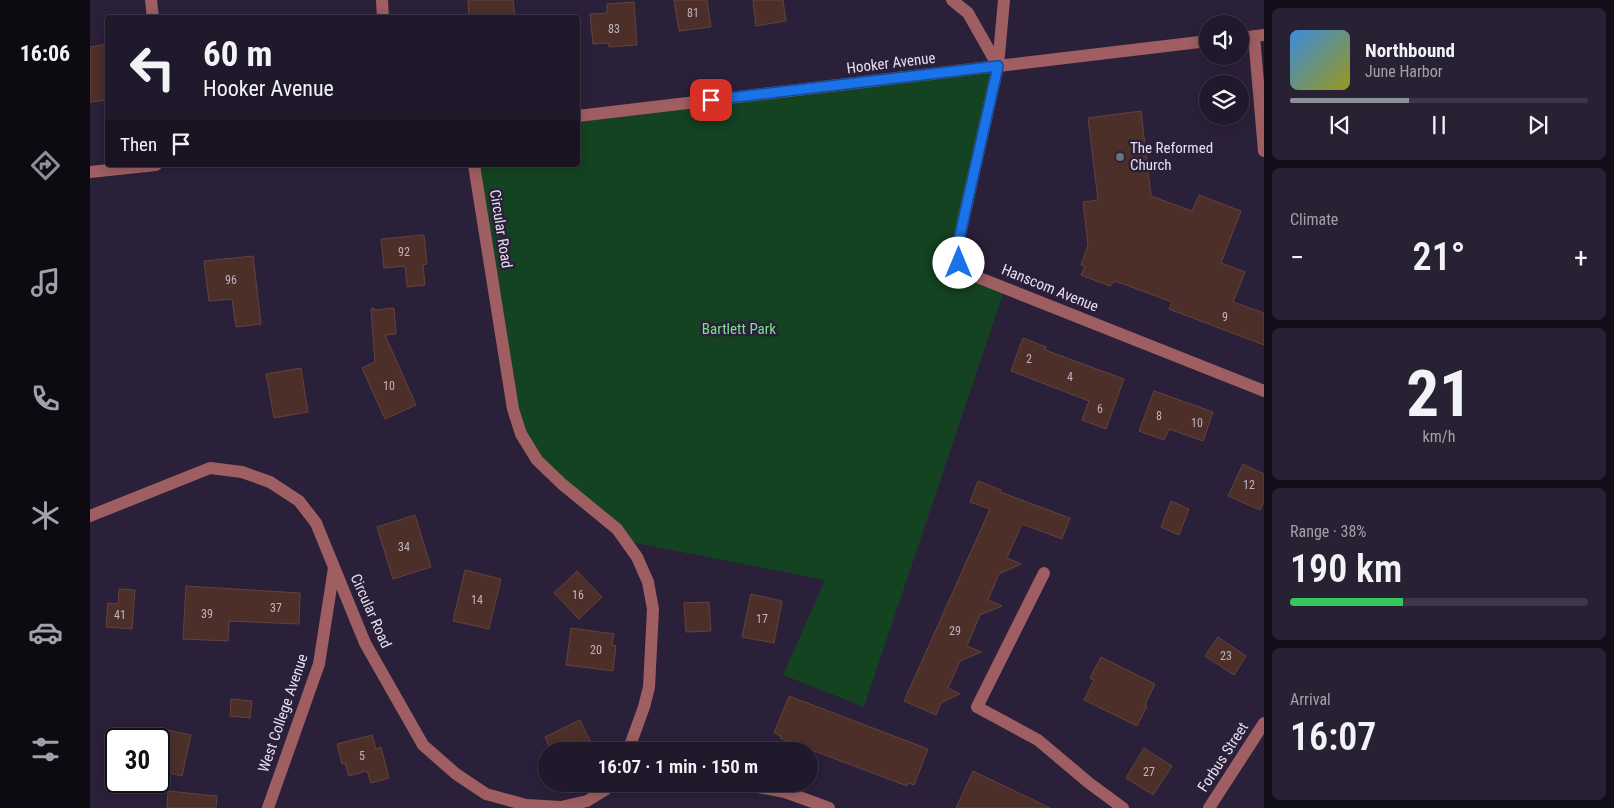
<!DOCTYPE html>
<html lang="en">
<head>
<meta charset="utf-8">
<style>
	body { margin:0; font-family:"Roboto Condensed",sans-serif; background:#282133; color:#f1f3f6; height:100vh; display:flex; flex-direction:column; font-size:19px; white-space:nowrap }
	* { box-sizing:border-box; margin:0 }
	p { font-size:16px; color:#a2a0a9 }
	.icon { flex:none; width:28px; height:28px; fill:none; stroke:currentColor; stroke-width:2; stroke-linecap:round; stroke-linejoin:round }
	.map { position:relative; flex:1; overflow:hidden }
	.details { display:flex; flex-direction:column; gap:8px; padding:8px; background:#120d18; width:350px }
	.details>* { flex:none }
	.hud { position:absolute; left:15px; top:15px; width:475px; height:152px; border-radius:5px; box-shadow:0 2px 12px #0003,0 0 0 1px #3d3747; background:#20182b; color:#f1f3f6; overflow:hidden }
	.buttons { position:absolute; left:1109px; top:15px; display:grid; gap:10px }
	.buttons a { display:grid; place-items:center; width:50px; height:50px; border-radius:50%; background:#20182b; box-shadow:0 2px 12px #0003,0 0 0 1px #3d3747; font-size:25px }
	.speed { position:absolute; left:15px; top:728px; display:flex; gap:10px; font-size:25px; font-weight:700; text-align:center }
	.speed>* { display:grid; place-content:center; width:65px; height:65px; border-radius:50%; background:#20182b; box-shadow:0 2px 12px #0003,0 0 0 1px #3d3747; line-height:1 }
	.speed .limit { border:2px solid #111; border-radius:8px; background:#fff; color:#111 }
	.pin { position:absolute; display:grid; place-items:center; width:42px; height:42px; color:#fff; margin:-21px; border-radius:10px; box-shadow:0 2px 8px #0006 }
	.me { position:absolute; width:55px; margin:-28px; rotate:0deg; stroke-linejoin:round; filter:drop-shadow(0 0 4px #0008) }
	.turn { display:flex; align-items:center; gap:18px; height:105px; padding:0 15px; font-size:22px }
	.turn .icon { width:65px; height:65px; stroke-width:2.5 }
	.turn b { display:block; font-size:35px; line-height:42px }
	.then { display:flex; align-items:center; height:48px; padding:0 15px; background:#0003; gap:10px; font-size:19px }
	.big { font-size:38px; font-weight:600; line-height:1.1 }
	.details .card { flex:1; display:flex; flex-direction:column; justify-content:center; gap:8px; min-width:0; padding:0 18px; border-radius:8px; background:#282133 }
	.details .dial { align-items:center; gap:0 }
	.dial b { font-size:65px; line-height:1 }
	.song { display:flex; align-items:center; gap:15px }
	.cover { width:60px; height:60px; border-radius:8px; background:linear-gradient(135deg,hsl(210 70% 55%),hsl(60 70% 35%)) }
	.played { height:5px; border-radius:2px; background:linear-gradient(90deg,#8c9099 40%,#3d3747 40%) }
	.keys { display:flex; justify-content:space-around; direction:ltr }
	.heat { display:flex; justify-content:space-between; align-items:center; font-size:28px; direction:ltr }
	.charge { height:8px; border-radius:4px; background:linear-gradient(90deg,#34c759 38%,#3d3747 0) }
	.trip { position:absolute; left:448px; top:742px; width:280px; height:50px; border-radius:25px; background:#20182b; box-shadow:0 2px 12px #0003,0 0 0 1px #3d3747; font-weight:600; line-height:50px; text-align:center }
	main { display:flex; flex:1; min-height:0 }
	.menu { display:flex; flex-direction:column; width:90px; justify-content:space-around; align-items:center; background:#0d0a11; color:#a2a0a9 }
	.menu .icon { width:35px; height:35px }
	.menu .current { color:#8c9099 }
	.menu b { font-size:22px; color:#f1f3f6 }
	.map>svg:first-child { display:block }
	.green { fill:#134320 }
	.building { fill:#4d2f29; stroke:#63423d }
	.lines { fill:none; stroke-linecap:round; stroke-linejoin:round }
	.minor { stroke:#9f5e61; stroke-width:12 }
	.route-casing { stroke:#114b97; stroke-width:12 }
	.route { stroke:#1a73e8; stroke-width:9 }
	.worship-dot { fill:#6b7280; stroke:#2b2039; stroke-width:2 }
	.labels { text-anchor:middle; stroke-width:5; stroke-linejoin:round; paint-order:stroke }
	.number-label { font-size:12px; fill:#bfb3be }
	.street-label { font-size:15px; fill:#e5dfef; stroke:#2b2039 }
	.poi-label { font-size:15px; fill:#e5dfef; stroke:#2b2039; text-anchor:start }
	.park-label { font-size:15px; fill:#76e48d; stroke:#2b2039 }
</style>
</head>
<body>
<main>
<nav class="menu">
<b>16:06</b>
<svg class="icon current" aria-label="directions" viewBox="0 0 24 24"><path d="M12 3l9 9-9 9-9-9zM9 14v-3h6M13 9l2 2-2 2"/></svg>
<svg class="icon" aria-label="music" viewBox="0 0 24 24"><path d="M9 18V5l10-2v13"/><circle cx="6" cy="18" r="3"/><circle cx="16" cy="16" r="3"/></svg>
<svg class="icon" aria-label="phone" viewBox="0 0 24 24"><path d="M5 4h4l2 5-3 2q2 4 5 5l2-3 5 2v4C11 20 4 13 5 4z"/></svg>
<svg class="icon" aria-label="climate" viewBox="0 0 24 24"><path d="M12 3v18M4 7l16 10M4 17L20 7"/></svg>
<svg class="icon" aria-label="car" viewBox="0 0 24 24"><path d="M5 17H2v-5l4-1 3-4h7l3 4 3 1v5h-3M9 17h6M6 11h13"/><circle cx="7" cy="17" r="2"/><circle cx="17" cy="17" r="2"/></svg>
<svg class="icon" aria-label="filters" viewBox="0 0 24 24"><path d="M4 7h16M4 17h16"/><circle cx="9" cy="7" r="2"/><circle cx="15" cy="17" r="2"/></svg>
</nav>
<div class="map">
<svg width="1174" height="808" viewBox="0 0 1174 808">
	<rect width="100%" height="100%" fill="#2b2039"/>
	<path class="green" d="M908 66 869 263 915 288 774 707 693 675 735 580 535 541 438 445 423 409 384 165H488V116Z"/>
	<path class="building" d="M378 0H423L425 18H379Z
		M584 0H617L621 27 589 31Z
		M663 0H693L696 21 666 26Z
		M544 2 547 45 519 47V43L503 44 500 14 517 13V4Z
		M18 44V100L0 102V47Z
		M1051 111 1061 196 1102 211 1109 195 1151 211 1131 263 1155 272 1143 302 1174 313V345L1079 309 1082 302 1025 281 1020 286 991 275 995 266 991 265 998 245 993 202 1008 200 998 118Z
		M334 235 337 264 333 265 335 285 317 287 315 266 294 268 291 239Z
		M163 256 171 324 146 327 142 299 119 301 114 261Z
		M284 308V310L304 308 306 334 295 335 326 405 295 419 272 368 285 362 281 309Z
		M933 338 956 347 955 350 1034 379 1016 429 992 420 999 401 921 371Z
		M211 368 218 412 184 418 176 374Z
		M1064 391 1123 412 1113 441 1079 429 1074 440 1049 431Z
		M1153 464 1174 474V501L1170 510 1138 496Z
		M888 481 911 490 910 492 980 518 972 539 932 524 917 558 931 564 909 574 898 600 912 606 890 615 877 646 891 652 870 661 858 688 870 694 851 703 846 715 814 701 900 509 880 502Z
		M1081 501 1099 509 1089 535 1071 527Z
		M325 515 341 567 303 579 287 527Z
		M375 570 411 579 399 629 363 621Z
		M487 571 512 597 489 619 464 593Z
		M96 586 210 593 209 624 139 621 138 641 93 639Z
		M29 589 45 590 42 629 16 627 18 603 28 604Z
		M661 594 692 601 684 643 652 637Z
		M619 602 621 631 596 632 594 603Z
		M481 628 524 634 522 645 526 646 523 671 476 665Z
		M1128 637 1156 656 1144 675 1115 656Z
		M1011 657 1065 684 1055 705 1057 706 1047 726 994 700 1004 680 1000 678Z
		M699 696 838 749 824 785 818 783 817 786 690 738 691 736 684 733Z
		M141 699 162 701 160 718 140 716Z
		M490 720 502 745 489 751H461L455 737Z
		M69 728 101 735 92 776 69 771Z
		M282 735 286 749 291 747 299 778 281 783 277 771 259 776 255 763 252 764 247 744Z
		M1054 748 1082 766 1063 795 1036 778Z
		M883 771 960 808H866Z
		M78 791 127 796 126 808H77Z"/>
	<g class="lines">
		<path class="minor" d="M61 0 63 18
			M292 0 293 18
			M862 0 878 13 908 66
			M914 0 908 66 867 248 869 263 882 275 1174 391
			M1164 36 1174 151
			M1150 38 1174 35
			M488 116 1118 41
			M384 165 423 409 431 434 447 460 472 484 527 529 547 557 558 582 563 609 559 687 554 707 538 751
			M0 172 66 165
			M0 516 120 468 152 472 180 482 209 501 226 523 275 643 333 745 366 774 396 794 436 805 471 807 497 801 515 790 520 784
			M954 573 887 707 948 740 999 783 1033 808
			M658 785 695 792 739 808
			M178 808 229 664 244 568
			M1119 808 1174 723"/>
	</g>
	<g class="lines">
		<g class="route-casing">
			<path id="route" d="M621 100 908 66 867 248 869 263"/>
		</g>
		<use href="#route" class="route"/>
	</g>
	<circle class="worship-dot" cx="1030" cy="157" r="5"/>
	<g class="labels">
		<g class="number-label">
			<text x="603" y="17">81</text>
			<text x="524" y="33">83</text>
			<text x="314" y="256">92</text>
			<text x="141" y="284">96</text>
			<text x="1135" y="321">9</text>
			<text x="939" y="363">2</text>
			<text x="980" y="381">4</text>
			<text x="299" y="390">10</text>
			<text x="1010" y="413">6</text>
			<text x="1069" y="420">8</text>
			<text x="1107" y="427">10</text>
			<text x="1159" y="489">12</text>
			<text x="314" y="551">34</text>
			<text x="488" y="599">16</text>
			<text x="387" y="604">14</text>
			<text x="186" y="612">37</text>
			<text x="117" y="618">39</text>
			<text x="30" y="619">41</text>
			<text x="672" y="623">17</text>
			<text x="865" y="635">29</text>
			<text x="506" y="654">20</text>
			<text x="1136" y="660">23</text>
			<text x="272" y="760">5</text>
			<text x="1059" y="776">27</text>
		</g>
		<g class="street-label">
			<text transform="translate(801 63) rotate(-7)" y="5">Hooker Avenue</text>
			<text transform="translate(411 229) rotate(81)" y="5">Circular Road</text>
			<text transform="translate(960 288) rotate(22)" y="5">Hanscom Avenue</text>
			<text transform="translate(281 611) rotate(66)" y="5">Circular Road</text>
			<text transform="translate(193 713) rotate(-71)" y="5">West College Avenue</text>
			<text transform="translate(1133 757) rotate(-57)" y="5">Forbus Street</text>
		</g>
		<g class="poi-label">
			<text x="1040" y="153">The Reformed<tspan x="1040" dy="17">Church</tspan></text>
		</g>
		<g class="park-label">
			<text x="649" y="334">Bartlett Park</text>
		</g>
	</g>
</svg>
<div class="buttons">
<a><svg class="icon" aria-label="sound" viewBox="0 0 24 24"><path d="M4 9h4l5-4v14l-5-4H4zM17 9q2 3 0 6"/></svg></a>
<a><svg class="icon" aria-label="layers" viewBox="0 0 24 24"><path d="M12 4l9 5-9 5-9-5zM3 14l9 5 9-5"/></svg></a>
</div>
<div class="speed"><div class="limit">30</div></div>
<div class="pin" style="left:621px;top:100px;background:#d93025"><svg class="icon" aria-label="arrive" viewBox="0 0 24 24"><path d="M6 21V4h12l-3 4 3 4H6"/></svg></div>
<svg class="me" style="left:869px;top:263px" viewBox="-20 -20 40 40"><circle r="19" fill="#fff"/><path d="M0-13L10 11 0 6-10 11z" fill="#1a73e8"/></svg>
<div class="trip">16:07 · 1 min · 150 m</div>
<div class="hud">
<div class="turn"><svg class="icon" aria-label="left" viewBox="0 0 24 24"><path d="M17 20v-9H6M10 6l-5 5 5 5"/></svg><div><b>60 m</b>Hooker Avenue</div></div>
<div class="then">Then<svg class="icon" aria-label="arrive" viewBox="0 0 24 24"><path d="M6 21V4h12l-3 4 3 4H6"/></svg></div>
</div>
</div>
<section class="details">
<div class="card">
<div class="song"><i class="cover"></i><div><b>Northbound</b><p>June Harbor</p></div></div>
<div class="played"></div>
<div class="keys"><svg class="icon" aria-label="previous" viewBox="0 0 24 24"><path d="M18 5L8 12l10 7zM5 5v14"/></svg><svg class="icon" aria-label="pause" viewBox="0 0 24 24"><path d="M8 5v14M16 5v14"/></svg><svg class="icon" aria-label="next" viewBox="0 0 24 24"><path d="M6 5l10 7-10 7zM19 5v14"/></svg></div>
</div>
<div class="card"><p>Climate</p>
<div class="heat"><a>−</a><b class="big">21°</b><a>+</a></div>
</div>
<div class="card dial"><b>21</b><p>km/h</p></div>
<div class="card"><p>Range · 38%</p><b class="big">190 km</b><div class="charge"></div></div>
<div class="card"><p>Arrival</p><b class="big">16:07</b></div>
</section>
</main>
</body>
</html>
